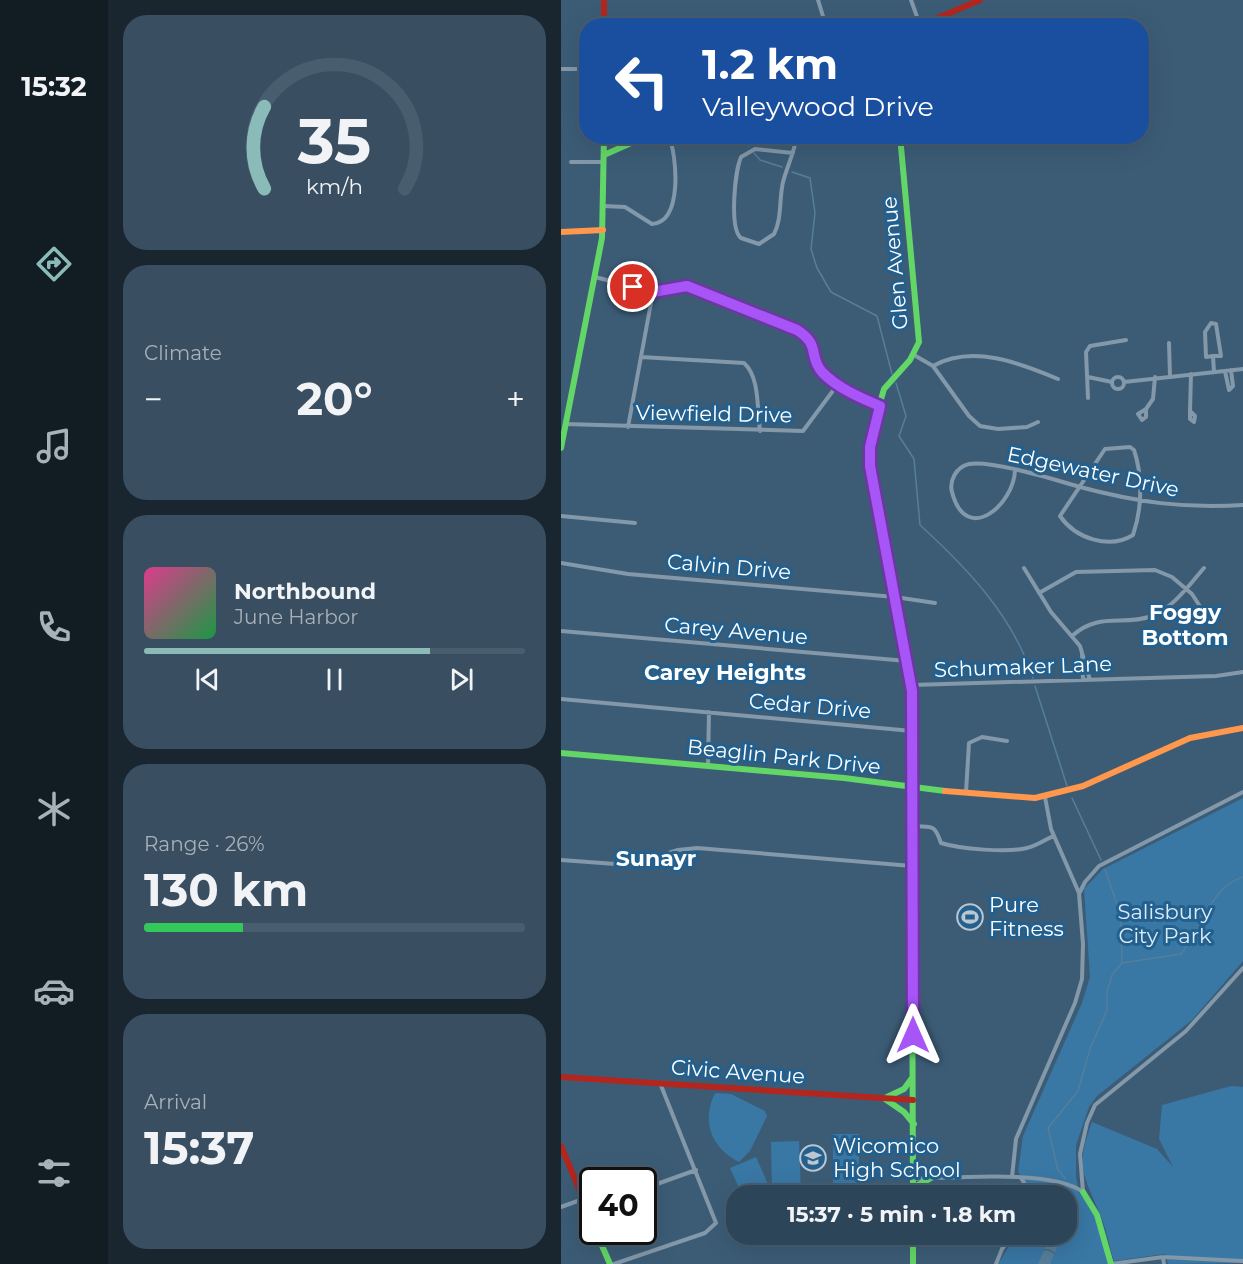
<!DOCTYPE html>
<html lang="en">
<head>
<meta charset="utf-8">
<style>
	body { margin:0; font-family:Montserrat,sans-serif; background:#394f61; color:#f1f3f6; height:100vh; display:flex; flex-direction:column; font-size:22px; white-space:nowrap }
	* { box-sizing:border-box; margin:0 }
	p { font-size:20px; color:#a7b1ba }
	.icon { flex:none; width:33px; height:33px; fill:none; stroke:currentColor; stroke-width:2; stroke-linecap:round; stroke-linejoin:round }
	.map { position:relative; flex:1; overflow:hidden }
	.panel { display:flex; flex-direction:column; gap:15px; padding:15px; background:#192630; width:453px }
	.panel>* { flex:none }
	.top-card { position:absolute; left:18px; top:18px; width:570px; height:126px; border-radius:24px; box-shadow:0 6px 24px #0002,0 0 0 2px #485d6e; background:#1a4fa0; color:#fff; overflow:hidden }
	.speed { position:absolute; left:18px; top:1167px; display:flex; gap:12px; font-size:30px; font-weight:700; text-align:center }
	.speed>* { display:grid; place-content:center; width:78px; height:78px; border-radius:50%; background:#2d4558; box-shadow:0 6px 24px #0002,0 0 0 2px #485d6e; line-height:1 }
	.speed .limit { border:3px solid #111; border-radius:9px; background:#fff; color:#111 }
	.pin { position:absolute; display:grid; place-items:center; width:51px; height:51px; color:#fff; margin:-26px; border:3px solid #fff; border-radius:50%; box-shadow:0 2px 6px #0007 }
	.me { position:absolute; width:66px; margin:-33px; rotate:0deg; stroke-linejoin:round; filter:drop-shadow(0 0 4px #0008) }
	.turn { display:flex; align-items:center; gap:21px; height:126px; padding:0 24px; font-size:27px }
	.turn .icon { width:78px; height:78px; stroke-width:2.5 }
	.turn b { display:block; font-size:42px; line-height:51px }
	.big { font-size:45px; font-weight:700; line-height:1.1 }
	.panel .widget { flex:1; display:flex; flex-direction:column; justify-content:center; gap:9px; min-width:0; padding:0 21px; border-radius:24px; background:#394f61 }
	.panel .dial { align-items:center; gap:0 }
	.dial svg { height:156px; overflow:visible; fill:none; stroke:#485d6e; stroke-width:7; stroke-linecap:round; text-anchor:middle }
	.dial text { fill:#f1f3f6; stroke:none }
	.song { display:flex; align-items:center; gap:18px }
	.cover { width:72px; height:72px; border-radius:9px; background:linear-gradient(135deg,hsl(330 70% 55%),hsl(140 70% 35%)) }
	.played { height:6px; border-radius:3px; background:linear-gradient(90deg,#8bbbb9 75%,#485d6e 75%) }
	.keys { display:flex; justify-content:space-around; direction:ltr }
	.heat { display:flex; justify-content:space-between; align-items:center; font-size:33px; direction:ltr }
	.charge { height:9px; border-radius:4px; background:linear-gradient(90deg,#34c759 26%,#485d6e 0) }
	.trip { position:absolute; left:165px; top:1185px; width:351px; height:60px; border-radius:24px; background:#2d4558; box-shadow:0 6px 24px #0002,0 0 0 2px #485d6e; font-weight:700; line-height:60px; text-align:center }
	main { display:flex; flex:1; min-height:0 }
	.dock { display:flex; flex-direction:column; width:108px; justify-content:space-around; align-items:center; background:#121c23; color:#a7b1ba }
	.dock .icon { width:42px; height:42px }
	.dock .on { color:#8bbbb9 }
	.dock b { font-size:27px; color:#f1f3f6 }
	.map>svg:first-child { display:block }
	.green { fill:#3977a4 }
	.water { fill:url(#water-waves) }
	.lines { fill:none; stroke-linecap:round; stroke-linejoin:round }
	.stream { stroke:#557e9b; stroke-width:1.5 }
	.street { stroke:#8398a9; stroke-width:4 }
	.fast { stroke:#63d668; stroke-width:6 }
	.slow { stroke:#ff974d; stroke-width:6 }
	.jam { stroke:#b3261e; stroke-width:6 }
	.route-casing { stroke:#6d37a1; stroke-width:15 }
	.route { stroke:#a855f7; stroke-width:10 }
	.labels { text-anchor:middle; stroke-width:6; stroke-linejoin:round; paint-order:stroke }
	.street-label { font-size:21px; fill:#fff; stroke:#23608e }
	.poi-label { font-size:21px; fill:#fff; stroke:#23608e; text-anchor:start }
	.park-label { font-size:21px; fill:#d8ebf8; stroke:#23608e }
	.neighbourhood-label { font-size:22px; font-weight:bold; fill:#fff; stroke:#23608e }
</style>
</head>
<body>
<main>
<nav class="dock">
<b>15:32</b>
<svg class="icon on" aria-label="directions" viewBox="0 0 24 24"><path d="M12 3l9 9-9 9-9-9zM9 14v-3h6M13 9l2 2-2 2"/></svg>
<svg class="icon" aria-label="music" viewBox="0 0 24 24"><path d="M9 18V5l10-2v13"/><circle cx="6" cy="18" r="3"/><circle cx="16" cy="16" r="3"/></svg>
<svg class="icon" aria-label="phone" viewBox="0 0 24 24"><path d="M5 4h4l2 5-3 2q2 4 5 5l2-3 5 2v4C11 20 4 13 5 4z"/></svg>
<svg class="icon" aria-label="climate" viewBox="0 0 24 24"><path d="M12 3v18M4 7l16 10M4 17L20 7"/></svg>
<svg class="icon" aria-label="car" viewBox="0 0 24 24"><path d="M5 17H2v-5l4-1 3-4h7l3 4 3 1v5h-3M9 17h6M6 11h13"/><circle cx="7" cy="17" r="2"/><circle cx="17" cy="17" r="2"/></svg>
<svg class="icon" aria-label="filters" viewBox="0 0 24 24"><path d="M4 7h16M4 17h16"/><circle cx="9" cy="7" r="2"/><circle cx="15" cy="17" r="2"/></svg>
</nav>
<section class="panel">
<div class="widget dial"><svg viewBox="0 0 100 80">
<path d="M14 69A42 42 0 1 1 86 69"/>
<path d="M14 69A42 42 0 0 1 14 27" stroke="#8bbbb9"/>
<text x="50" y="56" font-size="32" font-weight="700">35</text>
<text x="50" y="72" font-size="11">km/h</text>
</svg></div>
<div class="widget"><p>Climate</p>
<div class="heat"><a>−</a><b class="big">20°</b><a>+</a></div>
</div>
<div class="widget">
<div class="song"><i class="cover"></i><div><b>Northbound</b><p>June Harbor</p></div></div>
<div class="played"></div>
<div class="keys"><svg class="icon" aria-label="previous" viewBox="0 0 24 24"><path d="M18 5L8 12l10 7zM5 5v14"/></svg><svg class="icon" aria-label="pause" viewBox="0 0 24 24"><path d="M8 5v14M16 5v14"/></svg><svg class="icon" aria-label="next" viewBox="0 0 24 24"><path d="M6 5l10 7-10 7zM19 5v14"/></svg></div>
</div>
<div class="widget"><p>Range · 26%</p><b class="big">130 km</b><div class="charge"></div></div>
<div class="widget"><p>Arrival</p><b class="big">15:37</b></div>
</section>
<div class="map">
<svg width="682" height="1264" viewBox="0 0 682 1264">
	<defs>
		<pattern id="water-waves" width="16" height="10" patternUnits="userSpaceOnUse" patternTransform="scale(1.5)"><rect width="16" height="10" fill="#557e9b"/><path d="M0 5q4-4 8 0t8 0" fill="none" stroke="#506574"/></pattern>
	</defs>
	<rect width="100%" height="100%" fill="#3c5c76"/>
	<path class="green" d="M682 798V961L631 1020 536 1096 528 1107 515 1145V1177L518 1192 534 1213 549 1264H437L455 1235 506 1234V1196L470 1195 471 1192 457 1172 462 1136 521 1003 529 977 523 889 542 869Z
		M670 1086 682 1087V1263L607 1264 604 1254 553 1261C548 1245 545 1227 538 1212 521 1172 515 1165 531 1122L596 1149 612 1167 598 1139 601 1105Z
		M154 1093 170 1094 204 1111 206 1116 189 1151 178 1162C150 1148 140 1121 154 1093Z
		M272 1134H298V1191H272Z
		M238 1141 240 1193 181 1195 169 1168 195 1157 211 1193 210 1142Z"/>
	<path class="water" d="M490 1235H501L489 1264H477Z"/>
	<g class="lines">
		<path class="stream" d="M179 136 187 146
			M193 153 199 160 221 167
			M231 172 249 178 254 213 250 249 256 268 270 292 316 316 331 374
			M335 383 345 416 338 436 353 459 359 525C407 569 452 616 472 678
			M474 686 506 786
			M511 798 540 860
			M544 869 560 916 561 963
			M505 1179 497 1170 487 1128 517 1091 529 1049 546 1010V992L551 975 561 963 620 954C640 930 649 887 682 877"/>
		<path class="street" d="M257 0 265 26
			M350 0 359 25
			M266 19 272 26
			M0 69H26
			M232 153 194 149 180 157C174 171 168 228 180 238L198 244 213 234C221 219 218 199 222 182 226 167 233 153 236 136
			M10 162H42
			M43 206 64 207 91 224C122 222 116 157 108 136
			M34 277 92 292 126 286 236 330C260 345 247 356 261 372 275 388 299 397 318 406
			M608 343 609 376
			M353 355 372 366 408 416 419 426 437 429 466 427 477 422
			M652 356H660L655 324 650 323 644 332 645 357 652 356 653 372
			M80 357 183 363C199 377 196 410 199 431
			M372 366C411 344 459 363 497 379
			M664 371 668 390 672 386 670 370
			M527 377 551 382
			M551 383a6 6 0 1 1 12 0a6 6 0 1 1-12 0Z
			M563 382 682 369
			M527 398 525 352 529 346 565 340
			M585 409 577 414 581 420 585 417V409L592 399 594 377
			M629 411V419L633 422 634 416 629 411 630 374
			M4 424 242 431 277 384
			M67 427 92 292
			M569 447 573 450C582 477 581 509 572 535 548 550 514 538 499 516L544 449Z
			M454 470C453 505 405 546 391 492 388 481 395 467 408 464 432 460 494 480 519 487 575 502 624 509 682 505
			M0 516 74 523
			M0 563 67 574 334 597 374 603
			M463 568 490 612 519 646 529 680
			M478 593 515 572 594 570 611 577 631 594 640 608V625
			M0 631 346 661
			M511 636C539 611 561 627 591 616 612 608 629 584 643 568
			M521 653 522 680
			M351 685 655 676 682 672
			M0 699 351 731
			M147 766 148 712
			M405 792 408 743 421 737 446 741
			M351 826C372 828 373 823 380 843 399 849 447 853 466 848 475 846 484 840 492 836
			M0 860 68 865 117 850 136 848 351 866
			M519 892 524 882 538 866 682 792
			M451 1177 455 1139 514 1003 521 979 522 944 518 893 490 829 484 797
			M460 1178 467 1189 468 1196
			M352 1179C392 1178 491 1169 522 1192
			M82 1189 135 1170
			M522 1192 519 1154 526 1123 534 1105 625 1031 682 968
			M0 1207 22 1199
			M602 1257 603 1264
			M53 1264 144 1233 155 1223 99 1083
			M435 1264 441 1249 452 1234
			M550 1264 602 1257 682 1261"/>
		<path class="fast" d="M43 155 86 136
			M0 448 41 238 43 136
			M337 616 308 453 314 420 323 389 349 360 358 342 339 136
			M0 753 283 778 384 791
			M351 914 352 1196
			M326 1097 343 1089 351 1078
			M324 1099 343 1112 353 1124
			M522 1192 536 1215 550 1264
			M352 1193 357 1185 370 1178
			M35 1232 49 1264
			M352 1234V1264"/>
		<path class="slow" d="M0 232 42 230
			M384 791 474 798 522 786 629 738 682 728"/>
		<path class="jam" d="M43 0V26
			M358 26 419 0
			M337 616 351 691V914
			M0 1077 352 1100
			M0 1146 32 1222"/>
	</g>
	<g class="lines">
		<g class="route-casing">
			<path id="route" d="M72 287 92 292 126 286 236 330C260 345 247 356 261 372 276 388 300 398 319 406L309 447V466L351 691 352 1035"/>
		</g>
		<use href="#route" class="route"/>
	</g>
	<defs>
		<g id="stadium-ring" transform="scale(1.35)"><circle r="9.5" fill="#23608e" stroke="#bbc6cf" stroke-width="1.5"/><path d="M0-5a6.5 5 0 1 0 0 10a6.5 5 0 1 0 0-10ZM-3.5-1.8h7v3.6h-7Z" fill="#bbc6cf"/></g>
		<g id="school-ring" transform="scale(1.35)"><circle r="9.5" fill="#23608e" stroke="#bbc6cf" stroke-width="1.5"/><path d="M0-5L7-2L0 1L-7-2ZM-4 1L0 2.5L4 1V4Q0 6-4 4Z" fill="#bbc6cf"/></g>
	</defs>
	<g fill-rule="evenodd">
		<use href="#stadium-ring" x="409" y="917"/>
		<use href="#school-ring" x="252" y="1158"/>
	</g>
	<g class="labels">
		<g class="street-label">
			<text transform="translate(334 263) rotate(-95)" y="7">Glen Avenue</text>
			<text transform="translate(153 414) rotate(1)" y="7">Viewfield Drive</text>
			<text transform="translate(532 472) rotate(12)" y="7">Edgewater Drive</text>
			<text transform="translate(168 567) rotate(5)" y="7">Calvin Drive</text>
			<text transform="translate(175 631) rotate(5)" y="7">Carey Avenue</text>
			<text transform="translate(462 667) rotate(-2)" y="7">Schumaker Lane</text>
			<text transform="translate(249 706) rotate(5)" y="7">Cedar Drive</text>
			<text transform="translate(223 757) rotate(6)" y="7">Beaglin Park Drive</text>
			<text transform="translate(177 1072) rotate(4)" y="7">Civic Avenue</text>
		</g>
		<g class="poi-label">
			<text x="428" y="912">Pure<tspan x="428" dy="24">Fitness</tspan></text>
			<text x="272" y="1153">Wicomico<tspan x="272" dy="24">High School</tspan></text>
		</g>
		<g class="park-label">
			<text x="604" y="919">Salisbury<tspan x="604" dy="24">City Park</tspan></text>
		</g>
		<g class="neighbourhood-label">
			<text x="624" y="620">Foggy<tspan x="624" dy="25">Bottom</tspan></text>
			<text x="164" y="680">Carey Heights</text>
			<text x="95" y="866">Sunayr</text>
		</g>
	</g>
</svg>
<div class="speed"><div class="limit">40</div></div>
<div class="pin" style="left:72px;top:287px;background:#d93025"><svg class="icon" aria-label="arrive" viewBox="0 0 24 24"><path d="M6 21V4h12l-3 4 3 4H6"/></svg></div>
<svg class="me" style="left:352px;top:1035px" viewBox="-20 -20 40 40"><path d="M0-17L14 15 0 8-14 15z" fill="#a855f7" stroke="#fff" stroke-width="4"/></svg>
<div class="trip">15:37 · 5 min · 1.8 km</div>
<div class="top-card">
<div class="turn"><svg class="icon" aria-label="left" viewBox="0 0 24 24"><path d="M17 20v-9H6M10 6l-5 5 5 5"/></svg><div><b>1.2 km</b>Valleywood Drive</div></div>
</div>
</div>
</main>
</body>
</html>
